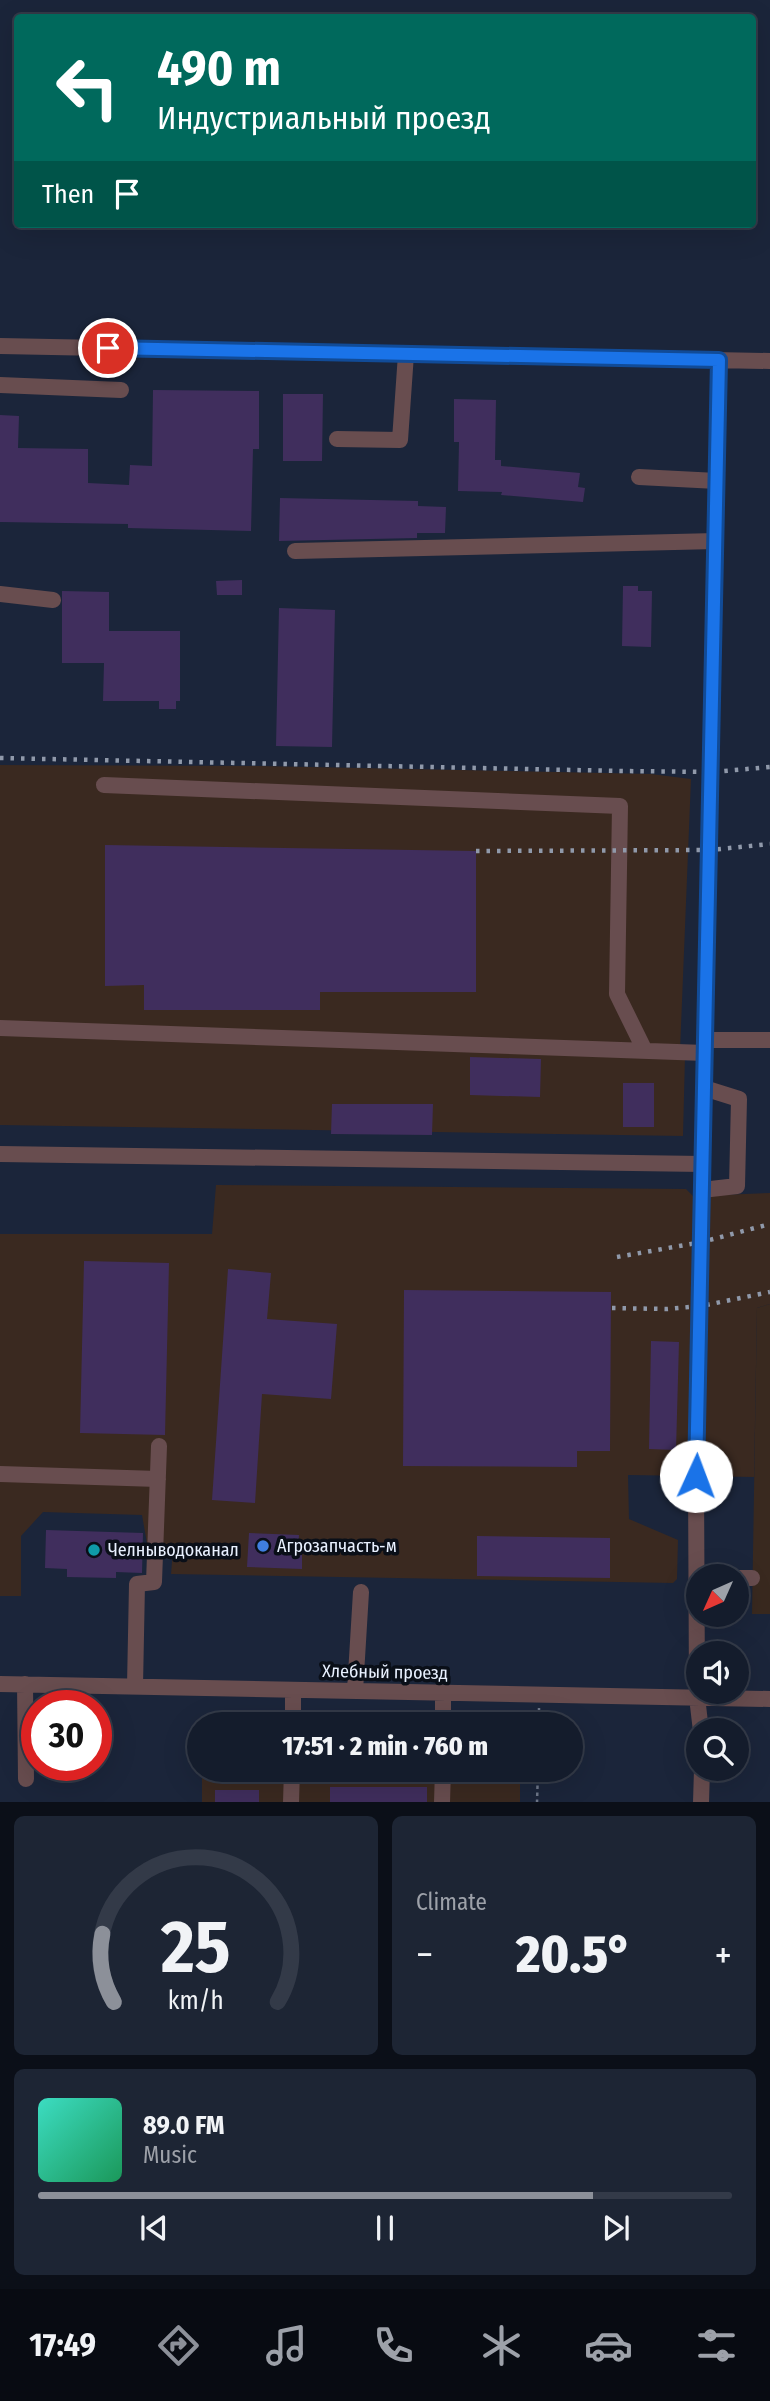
<!DOCTYPE html>
<html lang="en">
<head>
<meta charset="utf-8">
<style>
	body { margin:0; font-family:"Fira Sans Condensed",sans-serif; background:#1d2534; color:#f1f3f6; height:100vh; display:flex; flex-direction:column; font-size:26px; white-space:nowrap }
	* { box-sizing:border-box; margin:0 }
	p { font-size:23px; color:#9da1a9 }
	.icon { flex:none; width:38px; height:38px; fill:none; stroke:currentColor; stroke-width:2; stroke-linecap:round; stroke-linejoin:round }
	.map { position:relative; height:1802px; overflow:hidden }
	.side { display:flex; flex-direction:column; gap:14px; padding:14px; background:#0b0f18; flex:1 }
	.side>* { flex:none }
	.banner { position:absolute; left:14px; top:14px; width:742px; height:214px; border-radius:7px; box-shadow:0 7px 28px #0002,0 0 0 2px #333a48; background:#00695c; color:#fff; overflow:hidden }
	.needle { width:46px; rotate:225deg }
	.fabs { position:absolute; left:686px; top:1564px; display:grid; gap:14px }
	.fabs a { display:grid; place-items:center; width:63px; height:63px; border-radius:50%; background:#141c2c; box-shadow:0 7px 28px #0002,0 0 0 2px #333a48; font-size:35px }
	.speed { position:absolute; left:21px; top:1690px; display:flex; gap:14px; font-size:35px; font-weight:700; text-align:center }
	.speed>* { display:grid; place-content:center; width:91px; height:91px; border-radius:50%; background:#141c2c; box-shadow:0 7px 28px #0002,0 0 0 2px #333a48; line-height:1 }
	.speed .limit { border:10px solid #d22; background:#fff; color:#111 }
	.pin { position:absolute; display:grid; place-items:center; width:60px; height:60px; color:#fff; margin:-30px; border:4px solid #fff; border-radius:50%; box-shadow:0 2px 7px #0007 }
	.me { position:absolute; width:77px; margin:-38px; rotate:2deg; stroke-linejoin:round; filter:drop-shadow(0 0 5px #0008) }
	.turn { display:flex; align-items:center; gap:24px; height:147px; padding:0 28px; font-size:32px }
	.turn .icon { width:91px; height:91px; stroke-width:2.5 }
	.turn b { display:block; font-size:49px; line-height:60px }
	.then { display:flex; align-items:center; height:66px; padding:0 28px; background:#0003; gap:14px; font-size:26px }
	.big { font-size:52px; font-weight:800; line-height:1.1 }
	.side .card { flex:1; display:flex; flex-direction:column; justify-content:center; gap:10px; min-width:0; padding:0 24px; border-radius:10px; background:#1d2534 }
	.side .dial { align-items:center; gap:0 }
	.dial svg { height:182px; overflow:visible; fill:none; stroke:#333a48; stroke-width:7; stroke-linecap:round; text-anchor:middle }
	.dial text { fill:#f1f3f6; stroke:none }
	.song { display:flex; align-items:center; gap:21px }
	.cover { width:84px; height:84px; border-radius:10px; background:linear-gradient(135deg,hsl(170 70% 55%),hsl(150 70% 35%)) }
	.played { height:7px; border-radius:4px; background:linear-gradient(90deg,#8c9099 80%,#333a48 80%) }
	.keys { display:flex; justify-content:space-around; direction:ltr }
	.heat { display:flex; justify-content:space-between; align-items:center; font-size:38px; direction:ltr }
	.side .tiles { flex:1; display:grid; gap:14px; grid-template-columns:1fr 1fr }
	.card:last-child { grid-column:span 2 }
	.trip { position:absolute; left:187px; top:1712px; width:396px; height:70px; border-radius:35px; background:#141c2c; box-shadow:0 7px 28px #0002,0 0 0 2px #333a48; font-weight:800; line-height:70px; text-align:center }
	.tabs { display:flex; height:112px; justify-content:space-around; align-items:center; background:#080b12; color:#9da1a9 }
	.tabs .icon { width:49px; height:49px }
	.tabs .selected { color:#8c9099 }
	.tabs b { font-size:32px; color:#f1f3f6 }
	.map>svg:first-child { display:block }
	.commercial { fill:#3a2920 }
	.industrial { fill:#39291f }
	.building { fill:#402e5d }
	.lines { fill:none; stroke-linecap:round; stroke-linejoin:round }
	.path { stroke:#6e7789; stroke-width:2.5; stroke-dasharray:3.5 3.5; stroke-linecap:butt }
	.minor { stroke:#684d4f; stroke-width:16 }
	.rail { stroke:#9099aa; stroke-width:4.5; stroke-dasharray:3.5 7; stroke-linecap:butt }
	.route-casing { stroke:#114b97; stroke-width:18 }
	.route { stroke:#1a73e8; stroke-width:12 }
	.shop-dot { fill:#3f7fe0; stroke:#0a0f18; stroke-width:2.5 }
	.culture-dot { fill:#0f9aa8; stroke:#0a0f18; stroke-width:2.5 }
	.labels { text-anchor:middle; stroke-width:7; stroke-linejoin:round; paint-order:stroke }
	.poi-label { font-size:18px; fill:#e9f1ff; stroke:#0a0f18; text-anchor:start }
	.street-label { font-size:18px; fill:#e9f1ff; stroke:#0a0f18 }
</style>
</head>
<body>
<div class="map">
<svg width="770" height="1803" viewBox="0 0 770 1803">
	<rect width="100%" height="100%" fill="#1b253a"/>
	<path class="commercial" d="M0 765 259 766 651 774 691 779 680 1051 685 1056 683 1136 0 1125Z
		M216 1185 686 1189 693 1196 770 1193V1304L757 1308 754 1477 628 1475 629 1519 678 1540 677 1579 673 1583 171 1574 173 1550 148 1549 142 1515 43 1512 21 1536V1596H0V1234H212Z
		M202 1777 520 1784V1802L202 1803Z"/>
	<path class="industrial" d="M770 1304V1614H752L757 1308Z"/>
	<path class="building" d="M153 390 259 391V449H253L251 531 128 528V524L0 522V415L19 416 18 448 88 449V483L129 485 130 465 152 466Z
		M283 394H323L322 461H283Z
		M454 399 496 400 495 460H501V466L580 473 578 487 585 488 583 502 501 495 502 492 458 491 459 442H454Z
		M280 498 418 501V506L446 507 445 533H417V538L279 541Z
		M242 580V595H217L216 581Z
		M623 586H638V591H652L651 647 622 646Z
		M62 591 109 592V631H180V701H176V709H159V701H103L104 663H62Z
		M279 608 335 610 332 747 276 746Z
		M105 845 476 851V992H320V1010H144V985L105 986Z
		M470 1057 541 1059 540 1097 470 1095Z
		M623 1083H654V1127H623Z
		M332 1104H433L432 1135 331 1134Z
		M84 1261 169 1263 165 1435 80 1433Z
		M228 1269 271 1273 267 1319 337 1324 331 1399 262 1394 255 1503 212 1500Z
		M404 1290 611 1292 610 1451H577V1467L403 1466Z
		M651 1341 679 1342 676 1450 649 1449Z
		M46 1530 143 1533 142 1573 116 1572V1578L67 1577V1569L45 1568Z
		M249 1533 299 1535 298 1552H302V1569L247 1567Z
		M477 1536 610 1538V1578L477 1576Z
		M330 1787H427V1803H330Z
		M215 1790H259V1803H215Z"/>
	<g class="lines">
		<path class="path" d="M539 1724V1708
			M537 1803 538 1769"/>
		<path class="minor" d="M0 346 770 361
			M0 385 121 390
			M337 439 400 440 406 354
			M639 477 717 481
			M295 551 716 541
			M0 594 53 600
			M104 785 620 806 617 994 645 1051
			M0 1028 705 1053
			M706 1040H770
			M0 1154 703 1164
			M702 1190 737 1186 739 1099 704 1088
			M0 1474 158 1479
			M737 1578H752
			M0 1684 770 1699
			M25 1684 26 1779
			M135 1686 137 1584 154 1582 159 1446
			M355 1691 361 1592
			M293 1724V1690
			M443 1724V1693
			M701 1731 697 1697 696 1476 719 360
			M291 1803 292 1769
			M442 1803 443 1769
			M701 1803 702 1769"/>
		<path class="rail" d="M0 758 622 771 712 772 770 767
			M476 851 710 850 770 844
			M617 1257 702 1242 770 1224
			M612 1308 667 1309 701 1306 770 1292"/>
	</g>
	<g class="lines">
		<g class="route-casing">
			<path id="route" d="M108 348 719 360 696 1476"/>
		</g>
		<use href="#route" class="route"/>
	</g>
	<circle class="shop-dot" cx="263" cy="1546" r="7"/>
	<circle class="culture-dot" cx="94" cy="1550" r="7"/>
	<g class="labels">
		<g class="poi-label">
			<text x="277" y="1552">Агрозапчасть-м</text>
			<text x="108" y="1556">Челныводоканал</text>
		</g>
		<g class="street-label">
			<text transform="translate(385 1672) rotate(1)" y="6">Хлебный проезд</text>
		</g>
	</g>
</svg>
<div class="fabs">
<a><svg class="needle" viewBox="-14 -14 28 28"><path d="M0-13l5 13h-10z" fill="#e53935"/><path d="M0 13l5-13h-10z" fill="#9da1a9"/></svg></a>
<a><svg class="icon" aria-label="sound" viewBox="0 0 24 24"><path d="M4 9h4l5-4v14l-5-4H4zM17 9q2 3 0 6"/></svg></a>
<a><svg class="icon" aria-label="search" viewBox="0 0 24 24"><circle cx="10" cy="10" r="6"/><path d="M15 15l6 6"/></svg></a>
</div>
<div class="speed"><div class="limit">30</div></div>
<div class="pin" style="left:108px;top:348px;background:#d93025"><svg class="icon" aria-label="arrive" viewBox="0 0 24 24"><path d="M6 21V4h12l-3 4 3 4H6"/></svg></div>
<svg class="me" style="left:696px;top:1476px" viewBox="-20 -20 40 40"><circle r="19" fill="#fff"/><path d="M0-13L10 11 0 6-10 11z" fill="#1a73e8"/></svg>
<div class="trip">17:51 · 2 min · 760 m</div>
<div class="banner">
<div class="turn"><svg class="icon" aria-label="left" viewBox="0 0 24 24"><path d="M17 20v-9H6M10 6l-5 5 5 5"/></svg><div><b>490 m</b>Индустриальный проезд</div></div>
<div class="then">Then<svg class="icon" aria-label="arrive" viewBox="0 0 24 24"><path d="M6 21V4h12l-3 4 3 4H6"/></svg></div>
</div>
</div>
<section class="side">
<div class="tiles">
<div class="card dial"><svg viewBox="0 0 100 80">
<path d="M14 69A42 42 0 1 1 86 69"/>
<path d="M14 69A42 42 0 0 1 9 39" stroke="#8c9099"/>
<text x="50" y="56" font-size="32" font-weight="700">25</text>
<text x="50" y="72" font-size="11">km/h</text>
</svg></div>
<div class="card"><p>Climate</p>
<div class="heat"><a>−</a><b class="big">20.5°</b><a>+</a></div>
</div>
<div class="card">
<div class="song"><i class="cover"></i><div><b>89.0 FM</b><p>Music</p></div></div>
<div class="played"></div>
<div class="keys"><svg class="icon" aria-label="previous" viewBox="0 0 24 24"><path d="M18 5L8 12l10 7zM5 5v14"/></svg><svg class="icon" aria-label="pause" viewBox="0 0 24 24"><path d="M8 5v14M16 5v14"/></svg><svg class="icon" aria-label="next" viewBox="0 0 24 24"><path d="M6 5l10 7-10 7zM19 5v14"/></svg></div>
</div>
</div>
</section>
<nav class="tabs">
<b>17:49</b>
<svg class="icon selected" aria-label="directions" viewBox="0 0 24 24"><path d="M12 3l9 9-9 9-9-9zM9 14v-3h6M13 9l2 2-2 2"/></svg>
<svg class="icon" aria-label="music" viewBox="0 0 24 24"><path d="M9 18V5l10-2v13"/><circle cx="6" cy="18" r="3"/><circle cx="16" cy="16" r="3"/></svg>
<svg class="icon" aria-label="phone" viewBox="0 0 24 24"><path d="M5 4h4l2 5-3 2q2 4 5 5l2-3 5 2v4C11 20 4 13 5 4z"/></svg>
<svg class="icon" aria-label="climate" viewBox="0 0 24 24"><path d="M12 3v18M4 7l16 10M4 17L20 7"/></svg>
<svg class="icon" aria-label="car" viewBox="0 0 24 24"><path d="M5 17H2v-5l4-1 3-4h7l3 4 3 1v5h-3M9 17h6M6 11h13"/><circle cx="7" cy="17" r="2"/><circle cx="17" cy="17" r="2"/></svg>
<svg class="icon" aria-label="filters" viewBox="0 0 24 24"><path d="M4 7h16M4 17h16"/><circle cx="9" cy="7" r="2"/><circle cx="15" cy="17" r="2"/></svg>
</nav>
</body>
</html>
